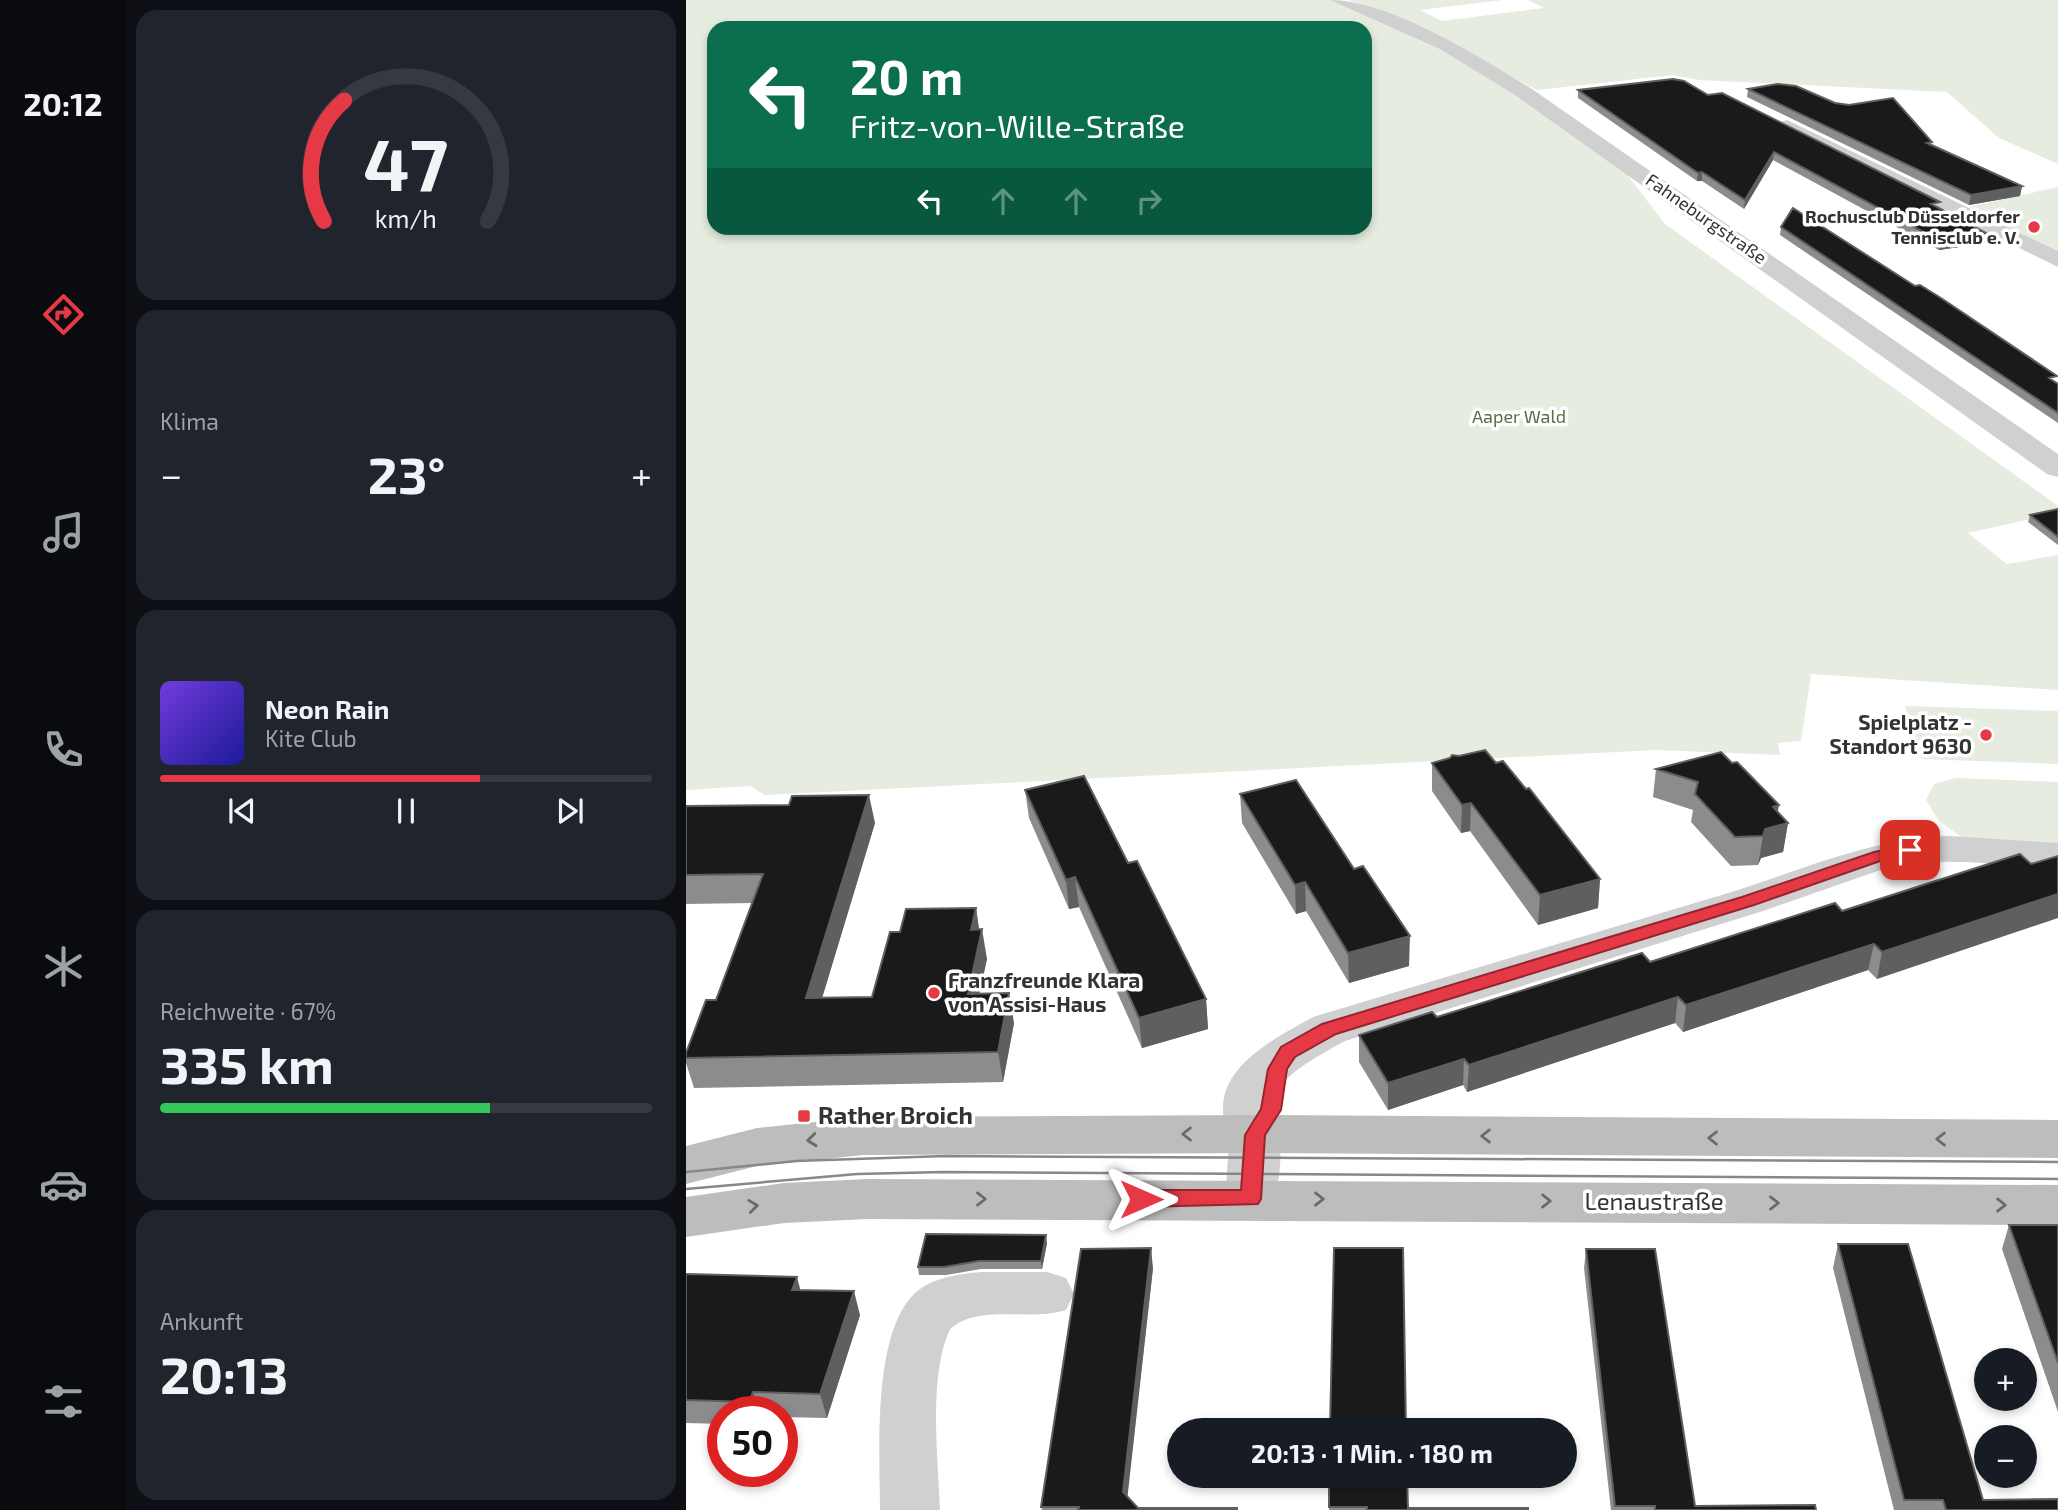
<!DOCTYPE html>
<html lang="de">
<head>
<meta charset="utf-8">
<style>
	body { margin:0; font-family:"Exo 2",sans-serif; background:#20242c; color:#f1f3f6; height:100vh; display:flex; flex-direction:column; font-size:26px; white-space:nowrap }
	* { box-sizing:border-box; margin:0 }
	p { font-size:23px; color:#9ea1a6 }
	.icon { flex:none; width:38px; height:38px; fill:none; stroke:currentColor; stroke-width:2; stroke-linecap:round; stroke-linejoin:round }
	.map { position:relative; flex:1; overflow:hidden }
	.details { display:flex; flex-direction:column; gap:10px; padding:10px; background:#0d0f14; width:560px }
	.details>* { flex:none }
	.hud { position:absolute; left:21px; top:21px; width:665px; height:214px; border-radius:21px; box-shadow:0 4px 10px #0003; background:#0b6e4f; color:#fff; overflow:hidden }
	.controls { position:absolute; left:1288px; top:1348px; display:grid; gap:14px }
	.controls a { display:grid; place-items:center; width:63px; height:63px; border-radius:50%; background:#171b24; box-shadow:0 4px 10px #0003; font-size:35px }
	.speed { position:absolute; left:21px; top:1396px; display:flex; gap:14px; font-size:35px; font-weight:700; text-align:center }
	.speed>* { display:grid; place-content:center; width:91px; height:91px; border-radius:50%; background:#171b24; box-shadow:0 4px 10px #0003; line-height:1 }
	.speed .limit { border:10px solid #d22; background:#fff; color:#111 }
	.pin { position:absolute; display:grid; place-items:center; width:60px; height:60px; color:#fff; margin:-30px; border-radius:14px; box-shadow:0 4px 10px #0006 }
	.me { position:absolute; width:77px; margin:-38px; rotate:90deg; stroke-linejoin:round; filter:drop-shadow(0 0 5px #0008) }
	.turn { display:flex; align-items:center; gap:24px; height:147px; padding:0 28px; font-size:32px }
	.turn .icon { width:91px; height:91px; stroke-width:2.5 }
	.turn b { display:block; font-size:49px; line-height:60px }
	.lanes { display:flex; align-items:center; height:66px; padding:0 28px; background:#0003; justify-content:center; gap:35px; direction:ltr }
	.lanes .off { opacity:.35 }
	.big { font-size:52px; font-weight:700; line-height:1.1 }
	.details .tile { flex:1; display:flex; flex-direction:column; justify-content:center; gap:10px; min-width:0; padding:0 24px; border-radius:21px; background:#20242c }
	.details .dial { align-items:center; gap:0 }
	.dial svg { height:182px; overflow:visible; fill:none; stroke:#363941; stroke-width:7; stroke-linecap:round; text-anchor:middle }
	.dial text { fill:#f1f3f6; stroke:none }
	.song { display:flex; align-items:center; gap:21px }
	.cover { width:84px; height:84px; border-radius:10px; background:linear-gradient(135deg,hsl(260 70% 55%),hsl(240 70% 35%)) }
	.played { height:7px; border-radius:4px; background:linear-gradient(90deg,#e63946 65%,#363941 65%) }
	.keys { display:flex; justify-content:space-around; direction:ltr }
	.heat { display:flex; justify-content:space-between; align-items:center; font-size:38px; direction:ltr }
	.charge { height:10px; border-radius:5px; background:linear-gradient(90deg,#34c759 67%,#363941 0) }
	.trip { position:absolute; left:481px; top:1418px; width:410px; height:70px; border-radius:35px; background:#171b24; box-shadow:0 4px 10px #0003; font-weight:700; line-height:70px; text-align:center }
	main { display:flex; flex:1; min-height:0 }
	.tab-bar { display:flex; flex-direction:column; width:126px; justify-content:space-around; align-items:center; background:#090b0e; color:#9ea1a6 }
	.tab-bar .icon { width:49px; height:49px }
	.tab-bar .selected { color:#e63946 }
	.tab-bar b { font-size:32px; color:#f1f3f6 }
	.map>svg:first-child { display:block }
	.green { fill:#e6ecdf; fill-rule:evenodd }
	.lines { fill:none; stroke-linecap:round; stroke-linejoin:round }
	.minor { fill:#d0d0d0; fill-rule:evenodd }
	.tertiary { fill:#d0d0d0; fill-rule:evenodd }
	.secondary { fill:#bdbdbd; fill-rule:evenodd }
	.tram { stroke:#888; stroke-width:2.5 }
	.wall { fill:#8c8c8c }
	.shaded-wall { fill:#5f5f5f }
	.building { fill:#1a1a1a; stroke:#5f5f5f; stroke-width:2 }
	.oneway { stroke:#6a6a6a }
	.route { fill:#e63946; stroke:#96252e; stroke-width:2 }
	.poi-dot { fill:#e63946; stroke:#fff; stroke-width:2.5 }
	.labels { text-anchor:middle; stroke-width:7; stroke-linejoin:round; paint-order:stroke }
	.far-poi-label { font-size:18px; font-weight:bold; fill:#333; stroke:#fff; text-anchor:end }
	.far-street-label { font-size:18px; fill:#333; stroke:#fff }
	.far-park-label { font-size:18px; fill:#56703f; stroke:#fff }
	.poi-label { font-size:21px; font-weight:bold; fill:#333; stroke:#fff; text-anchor:end }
	.near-poi-label { font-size:24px; font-weight:bold; fill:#333; stroke:#fff; text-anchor:start }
	.near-street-label { font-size:24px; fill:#333; stroke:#fff }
</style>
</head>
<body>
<main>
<nav class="tab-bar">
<b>20:12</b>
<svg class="icon selected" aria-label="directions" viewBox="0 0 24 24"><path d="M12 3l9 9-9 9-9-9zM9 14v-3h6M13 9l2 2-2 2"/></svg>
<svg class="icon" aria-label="music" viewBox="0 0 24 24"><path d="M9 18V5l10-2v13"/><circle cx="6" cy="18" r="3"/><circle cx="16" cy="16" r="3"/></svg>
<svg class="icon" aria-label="phone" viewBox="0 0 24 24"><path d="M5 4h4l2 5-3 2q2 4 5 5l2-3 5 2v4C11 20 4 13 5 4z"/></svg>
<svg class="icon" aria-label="climate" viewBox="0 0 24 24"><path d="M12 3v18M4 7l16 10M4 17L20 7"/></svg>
<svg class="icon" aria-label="car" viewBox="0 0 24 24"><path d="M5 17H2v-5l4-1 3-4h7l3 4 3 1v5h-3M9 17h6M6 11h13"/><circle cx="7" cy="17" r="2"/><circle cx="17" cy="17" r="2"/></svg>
<svg class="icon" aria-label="filters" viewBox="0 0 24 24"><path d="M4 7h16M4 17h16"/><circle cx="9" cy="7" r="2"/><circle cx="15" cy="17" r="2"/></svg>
</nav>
<section class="details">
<div class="tile dial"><svg viewBox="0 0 100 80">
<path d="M14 69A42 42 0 1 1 86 69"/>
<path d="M14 69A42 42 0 0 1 23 16" stroke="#e63946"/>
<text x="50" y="56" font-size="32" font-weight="700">47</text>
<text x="50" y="72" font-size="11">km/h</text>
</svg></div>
<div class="tile"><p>Klima</p>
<div class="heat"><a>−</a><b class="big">23°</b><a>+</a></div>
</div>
<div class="tile">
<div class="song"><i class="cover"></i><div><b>Neon Rain</b><p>Kite Club</p></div></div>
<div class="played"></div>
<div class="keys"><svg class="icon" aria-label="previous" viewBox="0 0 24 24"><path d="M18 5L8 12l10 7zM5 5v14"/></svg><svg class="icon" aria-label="pause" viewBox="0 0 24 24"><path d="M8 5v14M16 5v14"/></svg><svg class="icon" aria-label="next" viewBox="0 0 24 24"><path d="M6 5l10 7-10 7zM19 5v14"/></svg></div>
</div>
<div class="tile"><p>Reichweite · 67%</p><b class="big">335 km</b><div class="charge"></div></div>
<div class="tile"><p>Ankunft</p><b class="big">20:13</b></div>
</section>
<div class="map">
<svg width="1372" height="1510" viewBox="0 0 1372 1510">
	<rect width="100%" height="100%" fill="#fff"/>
	<path class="green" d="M0 0H646L656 3 756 46 929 159 979 224 1372 506V513L1282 533 1321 564 1372 555V690L1125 674 1115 741 1092 743 1094 755 970 750 79 795 64 786 0 790ZM28 28H679V228H28Z
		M662 0H817L734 10 756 21 858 8 842 0H1372V164L1313 138 1261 92 1014 80 987 75 851 90 719 21Z
		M1372 187V251L1283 207Z
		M1219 706 1372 711V764L1235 759Z
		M1270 778 1372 782V844L1277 838 1253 821 1240 800 1248 784Z"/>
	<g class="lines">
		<path class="minor" d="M1101 120 1372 251V267L1094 130 1091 126 1094 122Z
			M1264 836 1372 843V869C1316 865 1258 856 1203 867L1077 911 659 1041C639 1052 596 1074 588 1097 583 1111 591 1120 593 1133 597 1154 593 1195 583 1213L565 1219 547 1213C536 1192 542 1169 543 1145 544 1132 537 1122 537 1109 536 1064 593 1036 627 1017 764 976 901 935 1039 894 1114 871 1184 838 1264 836Z
			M295 1272H361L380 1278 388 1294 380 1310C344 1322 294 1303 264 1329 242 1377 252 1457 254 1510H194C194 1454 186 1340 226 1296 243 1278 272 1274 295 1272Z"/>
		<path class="tertiary" d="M644 0C703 0 792 56 843 87L1372 454V477L1361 474 829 95 754 49Z"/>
		<path class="secondary" d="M569 1115 1372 1120V1158L569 1153 177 1155 71 1166 0 1184V1146L71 1128 177 1117Z
			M182 1179 1372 1185V1225L182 1219 98 1223 0 1237V1197L98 1183Z"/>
		<path class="tram" d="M0 1172 110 1161 259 1156 1372 1162
			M0 1189 171 1174 258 1172 1372 1179"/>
	</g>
	<path class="wall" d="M1062 89 1149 103 1246 142 1245 145 1336 186 1334 196 1283 205 1061 97Z
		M892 90 1022 95 1253 207 1300 243 1253 250 1087 160 1058 209 1016 181H1011L892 98Z
		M1095 227 1229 286 1372 384V423L1094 235Z
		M1372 509V545L1342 522 1344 515Z
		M1035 752 1102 823 1097 852 1075 858 1072 865 1045 866 1005 822 1007 810 967 797 970 769Z
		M746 763H810L914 879 912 908 852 925 784 831 775 833 746 791Z
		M339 790 442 863 520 999 522 1029 456 1048 393 907 383 909 343 818Z
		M554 794 723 966 663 983 620 911 610 914 556 823Z
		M0 806 189 823 136 998 186 997 214 932 290 908 293 930 301 959 293 994 328 1023 317 1082 8 1088 0 1063V1053L30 1000 66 903 0 904Z
		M1334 854 1191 979 1182 970 997 1032 989 1023 781 1092 777 1085 702 1110 673 1062V1035L751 1017 1156 911Z
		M1323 1225H1372V1412L1316 1249Z
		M361 1243 356 1269H295L260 1275H233L232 1267Z
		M1152 1244 1297 1500 1372 1510H1208L1147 1268Z
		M900 1249 1009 1506 1130 1510H925L898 1268Z
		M467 1268 441 1497 452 1508 552 1510H356L355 1507Z
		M0 1274 114 1290 174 1315 141 1418 96 1417V1412H37V1424L0 1423Z
		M643 1475 722 1508 842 1510H643Z"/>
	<path class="shaded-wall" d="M1088 152 1087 160 1058 209 1059 200Z
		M1016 172V181H1011L1012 173Z
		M1336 186 1334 196 1283 205 1285 195Z
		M1302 234 1300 243 1253 250 1254 241Z
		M183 795 189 823 127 1028 120 998Z
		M785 803 784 831 775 833 776 805Z
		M1093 805 1089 826 1102 823 1097 852 1075 858 1072 865 1077 836 1087 807Z
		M389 877 393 907 383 909 380 880Z
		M914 879 912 908 852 925 854 895Z
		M619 882 620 911 610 914 609 885Z
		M1372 894V918L1191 979 1196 952Z
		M290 908 294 936 296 929 301 959 287 1024 282 994 285 930Z
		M724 936 723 966 663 983 662 953Z
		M1188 944 1182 970 997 1032 1000 1005Z
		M323 993 328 1023 317 1082 312 1052Z
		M992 997 989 1023 781 1092 783 1065Z
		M520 999 522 1029 456 1048 453 1018Z
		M778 1059 777 1085 702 1110V1083Z
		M360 1235 361 1243 356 1269 355 1261Z
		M465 1248 467 1268 440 1510 437 1492Z
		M111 1277 117 1300 106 1290Z
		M168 1291 174 1315 141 1418 134 1394Z
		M67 1392 73 1412H67L63 1402Z"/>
	<path class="building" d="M987 79 998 81 1022 95 1036 93 1254 202 1245 204 1302 234 1254 241 1088 152 1059 200 1016 172 1012 173 892 90Z
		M1091 84 1110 86 1149 103 1163 105 1207 98 1246 142 1241 143 1336 186 1285 195 1062 89Z
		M1107 208 1229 286 1234 285 1255 298 1371 376 1363 378 1372 384V413L1095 227Z
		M1372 509V537L1344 515Z
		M799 750 810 763 817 761 840 789 843 788 914 879 854 895 785 803 776 805 746 763 764 758 766 755 773 756Z
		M1035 752 1046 763 1051 762 1093 805 1087 807 1102 823 1079 829 1077 836 1049 837 1009 794 1012 782 970 769Z
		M398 776 442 863 451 861 520 999 453 1018 389 877 380 880 339 790Z
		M610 780 668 869 677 866 724 936 662 953 619 882 609 885 554 794Z
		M183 795 120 998 186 997 204 932H214L220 909 290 908 285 930 296 929 282 994 323 993 312 1052 0 1058V1053L20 1000H30L77 874 0 875V806L103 805 106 796Z
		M1334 854 1345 864 1372 856V894L1196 952 1188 944 1000 1005 992 997 783 1065 778 1059 702 1083 673 1035 746 1012 751 1017 956 953 964 962 1149 903 1156 911Z
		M1323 1225H1372V1363Z
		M240 1234 360 1235 355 1261H293L258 1267H232Z
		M1152 1244H1222L1297 1500 1372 1499V1510H1260L1257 1500H1218Z
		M465 1248 437 1492 452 1508H551V1510H392L393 1507H355L395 1249Z
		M648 1248H717L720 1430H644Z
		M900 1249H969L1009 1506 1129 1505 1130 1510H969V1506H929Z
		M0 1274 111 1277 106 1290 168 1291 134 1394 67 1392 63 1402 0 1400Z
		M643 1475H721L722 1508H842V1510H681V1507H643Z"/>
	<defs><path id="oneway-chevron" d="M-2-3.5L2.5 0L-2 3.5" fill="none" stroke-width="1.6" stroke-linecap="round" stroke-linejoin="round" transform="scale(1.75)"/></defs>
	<g class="oneway">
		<use href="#oneway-chevron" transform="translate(501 1134) rotate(-180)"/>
		<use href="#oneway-chevron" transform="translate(800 1136) rotate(-180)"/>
		<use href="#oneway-chevron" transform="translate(1027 1138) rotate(-180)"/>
		<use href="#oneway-chevron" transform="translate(1255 1139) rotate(-180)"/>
		<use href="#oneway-chevron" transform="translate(126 1140) rotate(174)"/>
		<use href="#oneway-chevron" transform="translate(295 1199)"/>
		<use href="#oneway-chevron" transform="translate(633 1199)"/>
		<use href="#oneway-chevron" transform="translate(860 1201)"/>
		<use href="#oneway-chevron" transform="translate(1088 1203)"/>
		<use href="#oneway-chevron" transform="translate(1315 1205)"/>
		<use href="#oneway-chevron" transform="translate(67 1206) rotate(-7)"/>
	</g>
	<path class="route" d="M1224 845 1230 846 1232 850 1230 854 1197 860 1068 905 650 1034 609 1057 601 1069 595 1110 579 1135 575 1199 572 1204 455 1207 448 1204 445 1199 448 1193 455 1190H555L559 1135 575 1109 582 1069 595 1047 636 1024 1056 897 1188 852Z"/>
	<g class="poi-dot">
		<circle cx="1348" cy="227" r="7"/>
		<circle cx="1300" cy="735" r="7"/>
		<circle cx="248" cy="993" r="7"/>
		<rect x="111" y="1109" width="14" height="14" rx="3.5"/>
	</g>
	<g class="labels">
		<g class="far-poi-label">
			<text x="1334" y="223">Rochusclub Düsseldorfer<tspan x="1334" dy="21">Tennisclub e. V.</tspan></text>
		</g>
		<g class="far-street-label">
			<text transform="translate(1020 219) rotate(35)" y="6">Fahneburgstraße</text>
		</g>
		<g class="far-park-label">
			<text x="833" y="423">Aaper Wald</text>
		</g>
		<g class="poi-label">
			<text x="1286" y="730">Spielplatz -<tspan x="1286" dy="24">Standort 9630</tspan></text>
			<text x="262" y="988" text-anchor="start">Franzfreunde Klara<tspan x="262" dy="24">von Assisi-Haus</tspan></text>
		</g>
		<g class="near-poi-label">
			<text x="132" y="1124">Rather Broich</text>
		</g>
		<g class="near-street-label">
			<text x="968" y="1210">Lenaustraße</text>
		</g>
	</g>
</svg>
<div class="controls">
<a>+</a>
<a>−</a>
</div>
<div class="speed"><div class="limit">50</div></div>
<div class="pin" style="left:1224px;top:850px;background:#d93025"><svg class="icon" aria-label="arrive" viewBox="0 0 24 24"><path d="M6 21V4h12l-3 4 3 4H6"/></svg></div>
<svg class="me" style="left:455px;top:1199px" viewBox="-20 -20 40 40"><path d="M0-17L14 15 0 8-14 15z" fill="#e63946" stroke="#fff" stroke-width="4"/></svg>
<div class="trip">20:13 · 1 Min. · 180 m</div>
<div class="hud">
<div class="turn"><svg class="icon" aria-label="left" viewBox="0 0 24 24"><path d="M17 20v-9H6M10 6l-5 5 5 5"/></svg><div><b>20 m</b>Fritz-von-Wille-Straße</div></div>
<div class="lanes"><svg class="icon" aria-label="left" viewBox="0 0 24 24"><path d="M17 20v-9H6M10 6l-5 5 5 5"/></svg><svg class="icon off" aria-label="ahead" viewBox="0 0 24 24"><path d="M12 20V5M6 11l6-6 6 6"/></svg><svg class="icon off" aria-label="ahead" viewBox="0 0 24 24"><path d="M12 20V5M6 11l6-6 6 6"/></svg><svg class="icon off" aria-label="right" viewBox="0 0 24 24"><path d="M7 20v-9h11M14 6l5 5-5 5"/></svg></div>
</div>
</div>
</main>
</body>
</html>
